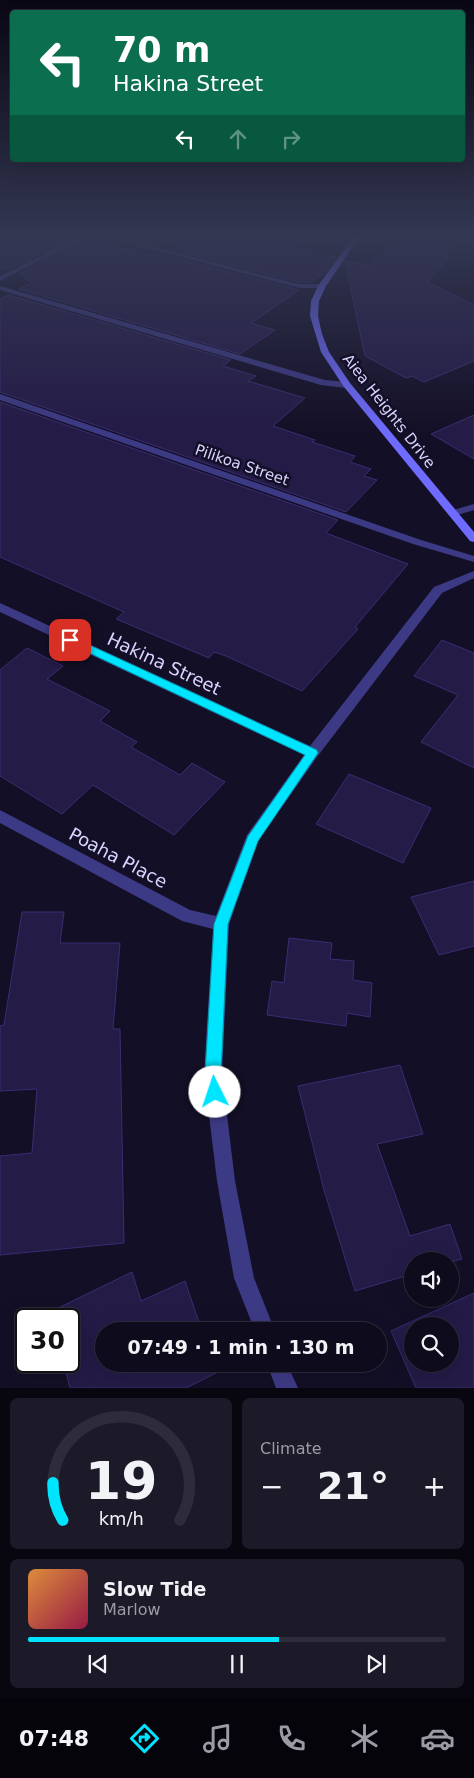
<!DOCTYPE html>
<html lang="en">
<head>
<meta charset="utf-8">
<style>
	body { margin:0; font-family:"DejaVu Sans",sans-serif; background:#1c1929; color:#f1f3f6; height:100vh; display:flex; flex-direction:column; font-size:19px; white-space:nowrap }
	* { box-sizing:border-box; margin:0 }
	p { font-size:16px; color:#9b9ba3 }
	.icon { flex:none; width:28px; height:28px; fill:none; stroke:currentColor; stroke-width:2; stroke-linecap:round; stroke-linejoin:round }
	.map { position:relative; height:1388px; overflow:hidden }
	.drawer { display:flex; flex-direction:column; gap:10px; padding:10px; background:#08060f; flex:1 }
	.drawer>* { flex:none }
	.top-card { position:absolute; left:10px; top:10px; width:455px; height:152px; border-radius:5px; box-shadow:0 5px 20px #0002,0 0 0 1px #2e2b3b; background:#0b6e4f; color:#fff; overflow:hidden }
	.buttons { position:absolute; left:404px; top:1252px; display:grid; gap:10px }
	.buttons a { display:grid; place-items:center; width:55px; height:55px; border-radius:50%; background:#0e0b1c; box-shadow:0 5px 20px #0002,0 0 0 1px #2e2b3b; font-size:25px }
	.speed { position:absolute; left:15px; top:1308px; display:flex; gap:10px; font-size:25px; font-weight:700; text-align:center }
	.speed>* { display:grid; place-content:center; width:65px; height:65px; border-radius:50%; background:#0e0b1c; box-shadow:0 5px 20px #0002,0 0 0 1px #2e2b3b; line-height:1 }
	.speed .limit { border:2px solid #111; border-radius:8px; background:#fff; color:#111 }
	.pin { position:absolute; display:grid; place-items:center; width:42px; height:42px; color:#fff; margin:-21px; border-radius:10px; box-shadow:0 2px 8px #0006 }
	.me { position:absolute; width:55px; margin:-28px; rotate:356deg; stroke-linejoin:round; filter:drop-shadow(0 0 4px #0008) }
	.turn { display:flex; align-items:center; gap:18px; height:105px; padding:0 20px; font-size:22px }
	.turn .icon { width:65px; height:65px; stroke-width:2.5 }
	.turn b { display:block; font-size:35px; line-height:42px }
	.lanes { display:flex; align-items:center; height:48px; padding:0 20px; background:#0003; justify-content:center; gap:25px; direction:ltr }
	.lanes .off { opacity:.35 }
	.big { font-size:38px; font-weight:700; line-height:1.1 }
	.drawer .card { flex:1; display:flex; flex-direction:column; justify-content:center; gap:8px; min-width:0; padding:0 18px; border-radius:8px; background:#1c1929 }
	.drawer .dial { align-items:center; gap:0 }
	.dial svg { height:130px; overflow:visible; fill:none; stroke:#2e2b3b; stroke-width:7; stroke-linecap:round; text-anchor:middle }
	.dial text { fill:#f1f3f6; stroke:none }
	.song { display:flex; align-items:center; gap:15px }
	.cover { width:60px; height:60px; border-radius:8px; background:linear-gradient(135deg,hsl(30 70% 55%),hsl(340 70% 35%)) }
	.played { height:5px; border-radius:2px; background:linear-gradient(90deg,#00e5ff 60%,#2e2b3b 60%) }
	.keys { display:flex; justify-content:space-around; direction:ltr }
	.heat { display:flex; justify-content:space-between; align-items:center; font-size:28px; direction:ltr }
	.drawer .tiles { flex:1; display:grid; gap:10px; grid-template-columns:1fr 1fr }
	.card:last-child { grid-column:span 2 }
	.trip { position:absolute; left:95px; top:1322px; width:292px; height:50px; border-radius:25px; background:#0e0b1c; box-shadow:0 5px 20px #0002,0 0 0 1px #2e2b3b; font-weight:700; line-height:50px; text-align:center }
	.tabs { display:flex; height:80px; justify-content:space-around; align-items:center; background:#06040b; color:#9b9ba3 }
	.tabs .icon { width:35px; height:35px }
	.tabs .current { color:#00e5ff }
	.tabs b { font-size:22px; color:#f1f3f6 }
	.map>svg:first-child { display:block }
	.building { fill:#241b47; stroke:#3b2d73; fill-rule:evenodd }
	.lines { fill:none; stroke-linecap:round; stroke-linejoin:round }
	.street { fill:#3d3a85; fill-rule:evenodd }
	.secondary { fill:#6f6bff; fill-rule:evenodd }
	.route { fill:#00e5ff; stroke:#0095a6 }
	.labels { text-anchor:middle; stroke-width:5; stroke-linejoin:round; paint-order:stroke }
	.far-street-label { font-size:15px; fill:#d9d4ff; stroke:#130f26 }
	.street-label { font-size:18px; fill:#d9d4ff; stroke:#130f26 }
</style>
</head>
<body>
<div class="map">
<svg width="474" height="1388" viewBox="0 0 474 1388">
	<rect width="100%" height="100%" fill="#130f26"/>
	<path class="building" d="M0 239H71L7 270 0 268Z
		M85 239 175 261 176 258 299 290 251 323 275 330 240 354 19 289 33 282 24 279 29 277 19 274Z
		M178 239H306L294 247 336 257 326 272 311 282H299L177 251Z
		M397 239H460L445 258H448L427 282 474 305V361L424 382 412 376 406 378 365 356 345 261 369 265 382 252 385 253Z
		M9 295 231 360 223 366 256 376 248 381 305 398 273 426 315 440 312 442 355 456 350 462 371 469 364 476 377 480 346 512 0 392V299Z
		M0 402 338 520 326 533 408 564 355 627 358 629 302 691 226 656 214 652 209 658 116 619 124 612 0 557Z
		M474 415V459L431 434Z
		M442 640 474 653V768L421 742 458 695 414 676Z
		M27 648 63 666 47 679 110 711 100 721 137 742 131 747 180 775 192 763 225 782 174 835 93 785 62 814 0 776V670Z
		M349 774 431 808 403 863 316 824Z
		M474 881V946L439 955 411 897Z
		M22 912H64L60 943H120L113 1029H120L124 1243 0 1255V1156L32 1153 37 1089 0 1091V1026L4 1025Z
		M289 938 332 943 330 959 354 961 353 980 372 983 370 1017 347 1013 346 1026 267 1015 272 981 284 983Z
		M400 1065 423 1134 377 1144 410 1236 450 1224 462 1259 450 1262 412 1261V1274L355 1291 324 1190 298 1086Z
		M132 1272 141 1301 185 1281 202 1331H104V1364H213L216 1373 186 1388H70L63 1361H69V1319H51L50 1312Z
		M474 1293V1388H416L391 1331ZM412 1326H450V1364H412Z"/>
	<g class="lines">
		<path class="street" d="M75 239H83L0 281V276Z
			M113 239H123L299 284H322L326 286 322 288H299Z
			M0 286 325 380 347 382 351 385 347 388 321 385 0 290Z
			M0 394 421 540 474 556V562L413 544 0 400Z
			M474 504V510L454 516 449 513 450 511Z
			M474 571V578L442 593 317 757 258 841 229 924 222 1074 235 1181 254 1278 275 1331H255L234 1278 217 1181 204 1074 213 929 182 921 0 823V810L190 910 216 916 247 835 304 755 0 612V603L310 746 434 587Z
			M267 1364H287L298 1388H276Z"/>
		<path class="secondary" d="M352 239H358L326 286 319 301 318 316 322 334 329 352 350 383 474 532V542L470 541 344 387 321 352 310 316 311 301 318 286Z"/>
	</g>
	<linearGradient id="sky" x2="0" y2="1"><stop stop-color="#0a0815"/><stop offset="0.55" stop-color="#333752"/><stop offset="1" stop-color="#333752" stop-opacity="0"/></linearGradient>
	<rect width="474" height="433" fill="url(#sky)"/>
	<path class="route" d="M70 636 317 750 318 753 258 841 228 924 221 1074 223 1092 220 1097 215 1099 209 1097 205 1074 214 924 248 836 305 755 66 642 64 640 66 637Z"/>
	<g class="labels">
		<g class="far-street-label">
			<text transform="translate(389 411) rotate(52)" y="5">Aiea Heights Drive</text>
			<text transform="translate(242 465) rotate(19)" y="5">Pilikoa Street</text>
		</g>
		<g class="street-label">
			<text transform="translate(164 664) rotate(25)" y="6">Hakina Street</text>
			<text transform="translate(118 858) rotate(28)" y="6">Poaha Place</text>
		</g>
	</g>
</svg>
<div class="buttons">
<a><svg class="icon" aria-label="sound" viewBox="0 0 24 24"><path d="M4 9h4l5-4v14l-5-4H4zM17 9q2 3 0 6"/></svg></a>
<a><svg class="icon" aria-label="search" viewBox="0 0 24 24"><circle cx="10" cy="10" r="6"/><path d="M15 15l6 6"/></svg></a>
</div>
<div class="speed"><div class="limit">30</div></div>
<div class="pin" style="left:70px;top:640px;background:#d93025"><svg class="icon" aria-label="arrive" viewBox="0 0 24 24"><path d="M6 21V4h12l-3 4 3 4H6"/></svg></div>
<svg class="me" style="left:215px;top:1092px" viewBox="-20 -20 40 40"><circle r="19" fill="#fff"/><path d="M0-13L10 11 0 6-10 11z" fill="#00e5ff"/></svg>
<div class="trip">07:49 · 1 min · 130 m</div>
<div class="top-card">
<div class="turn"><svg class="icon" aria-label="left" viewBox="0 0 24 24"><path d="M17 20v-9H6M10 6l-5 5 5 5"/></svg><div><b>70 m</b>Hakina Street</div></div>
<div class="lanes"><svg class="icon" aria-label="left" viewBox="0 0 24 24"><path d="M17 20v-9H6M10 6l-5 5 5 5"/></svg><svg class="icon off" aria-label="ahead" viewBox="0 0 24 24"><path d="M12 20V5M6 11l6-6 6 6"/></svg><svg class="icon off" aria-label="right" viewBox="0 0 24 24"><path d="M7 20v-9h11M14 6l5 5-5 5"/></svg></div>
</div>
</div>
<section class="drawer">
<div class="tiles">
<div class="card dial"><svg viewBox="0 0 100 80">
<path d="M14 69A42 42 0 1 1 86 69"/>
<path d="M14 69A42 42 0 0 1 8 46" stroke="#00e5ff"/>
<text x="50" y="56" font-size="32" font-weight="700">19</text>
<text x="50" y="72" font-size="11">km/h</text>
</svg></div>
<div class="card"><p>Climate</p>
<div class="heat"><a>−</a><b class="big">21°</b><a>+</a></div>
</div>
<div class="card">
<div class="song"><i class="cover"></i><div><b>Slow Tide</b><p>Marlow</p></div></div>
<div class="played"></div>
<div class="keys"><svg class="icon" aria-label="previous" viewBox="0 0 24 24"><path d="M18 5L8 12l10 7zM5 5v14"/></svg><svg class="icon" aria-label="pause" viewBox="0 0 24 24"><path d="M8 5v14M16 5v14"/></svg><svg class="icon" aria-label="next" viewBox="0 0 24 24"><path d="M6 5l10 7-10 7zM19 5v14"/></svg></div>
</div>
</div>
</section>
<nav class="tabs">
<b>07:48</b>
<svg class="icon current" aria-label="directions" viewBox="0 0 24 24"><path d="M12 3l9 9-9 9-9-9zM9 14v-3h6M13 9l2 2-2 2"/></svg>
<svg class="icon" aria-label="music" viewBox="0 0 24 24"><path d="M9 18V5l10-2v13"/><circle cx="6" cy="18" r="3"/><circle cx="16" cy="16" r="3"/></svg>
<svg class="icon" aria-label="phone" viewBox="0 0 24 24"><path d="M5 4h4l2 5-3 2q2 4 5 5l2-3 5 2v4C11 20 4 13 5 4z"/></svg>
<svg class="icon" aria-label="climate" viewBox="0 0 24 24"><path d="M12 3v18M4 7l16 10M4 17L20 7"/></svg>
<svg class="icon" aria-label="car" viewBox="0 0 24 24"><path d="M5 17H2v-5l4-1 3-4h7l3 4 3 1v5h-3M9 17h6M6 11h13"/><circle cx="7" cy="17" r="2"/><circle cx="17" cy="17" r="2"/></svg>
</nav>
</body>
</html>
